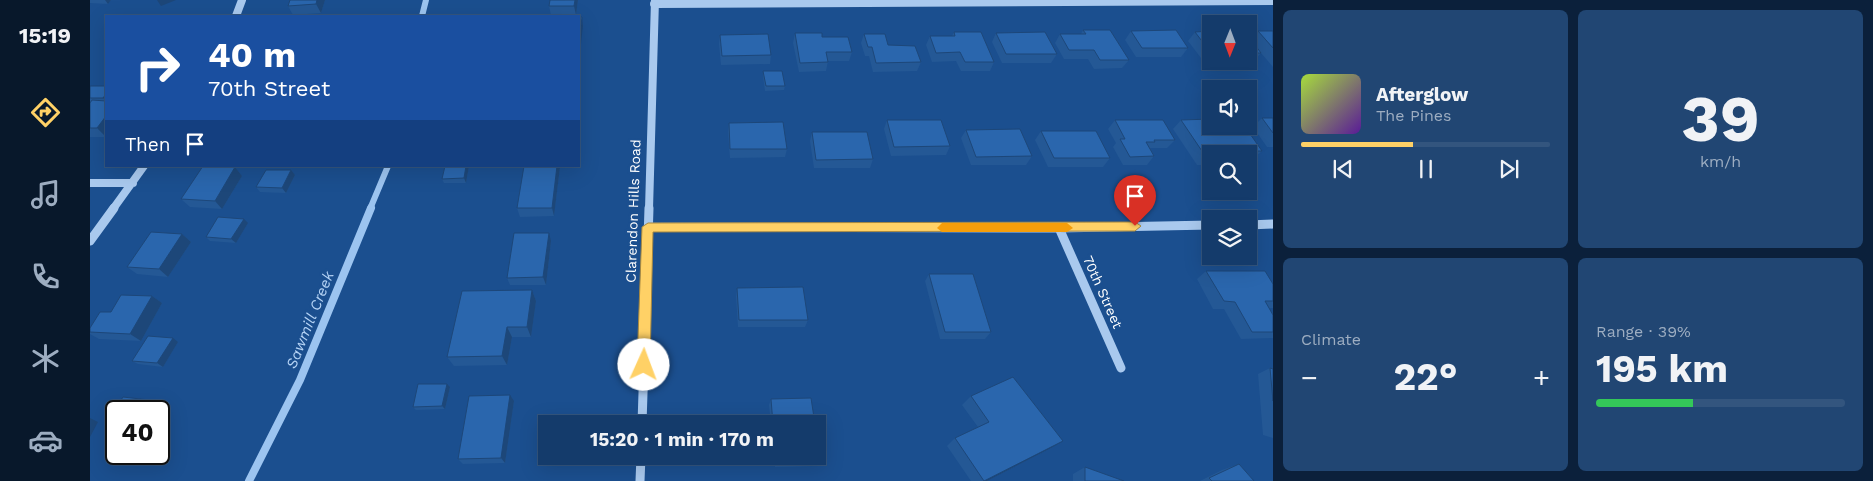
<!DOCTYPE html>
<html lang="en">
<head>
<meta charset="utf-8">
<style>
	body { margin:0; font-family:"Work Sans",sans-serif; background:#214673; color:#f1f3f6; height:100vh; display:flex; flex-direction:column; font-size:19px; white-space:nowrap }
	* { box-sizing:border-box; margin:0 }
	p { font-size:16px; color:#9dadc1 }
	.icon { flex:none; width:28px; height:28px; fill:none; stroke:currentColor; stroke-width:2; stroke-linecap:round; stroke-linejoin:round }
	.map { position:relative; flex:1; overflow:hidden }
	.panel { display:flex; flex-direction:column; gap:10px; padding:10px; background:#0b203b; width:600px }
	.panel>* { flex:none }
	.hud { position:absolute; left:15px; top:15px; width:475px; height:152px; border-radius:0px; box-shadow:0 5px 20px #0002,0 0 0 1px #33557e; background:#1a4fa0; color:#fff; overflow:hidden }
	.needle { width:32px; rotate:181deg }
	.fabs { position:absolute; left:1112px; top:15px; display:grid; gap:10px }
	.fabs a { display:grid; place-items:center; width:55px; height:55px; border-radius:0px; background:#143b6b; box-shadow:0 5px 20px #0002,0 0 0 1px #33557e; font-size:25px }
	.speed { position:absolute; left:15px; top:400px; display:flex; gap:10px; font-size:25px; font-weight:700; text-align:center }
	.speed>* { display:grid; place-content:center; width:65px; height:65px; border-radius:50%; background:#143b6b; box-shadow:0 5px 20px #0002,0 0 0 1px #33557e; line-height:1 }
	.speed .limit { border:2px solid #111; border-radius:8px; background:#fff; color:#111 }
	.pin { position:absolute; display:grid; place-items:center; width:42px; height:42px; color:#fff; margin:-51px -21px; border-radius:50% 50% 50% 0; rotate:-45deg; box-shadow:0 0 5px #0007 }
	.pin .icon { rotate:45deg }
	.me { position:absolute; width:55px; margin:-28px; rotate:2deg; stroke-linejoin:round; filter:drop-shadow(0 0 4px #0008) }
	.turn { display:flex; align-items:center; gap:18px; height:105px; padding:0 20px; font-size:22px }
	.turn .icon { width:65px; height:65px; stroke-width:2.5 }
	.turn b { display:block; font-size:35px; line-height:42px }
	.then { display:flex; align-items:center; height:48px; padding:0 20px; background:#0003; gap:10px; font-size:19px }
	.big { font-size:38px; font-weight:700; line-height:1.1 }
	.panel .widget { flex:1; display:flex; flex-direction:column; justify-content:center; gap:8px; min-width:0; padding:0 18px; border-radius:8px; background:#214673 }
	.panel .dial { align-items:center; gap:0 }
	.dial b { font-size:65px; line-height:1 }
	.song { display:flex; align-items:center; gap:15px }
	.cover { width:60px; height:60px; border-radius:8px; background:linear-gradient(135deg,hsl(80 70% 55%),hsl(270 70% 35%)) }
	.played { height:5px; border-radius:2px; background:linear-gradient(90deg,#ffd166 45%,#33557e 45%) }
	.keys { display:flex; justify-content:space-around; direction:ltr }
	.heat { display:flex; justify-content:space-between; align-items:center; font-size:28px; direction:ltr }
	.charge { height:8px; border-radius:4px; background:linear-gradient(90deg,#34c759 39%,#33557e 0) }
	.panel .tiles { flex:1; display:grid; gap:10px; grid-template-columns:repeat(2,1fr) }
	.trip { position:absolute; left:448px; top:415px; width:288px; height:50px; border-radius:0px; background:#143b6b; box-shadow:0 5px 20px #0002,0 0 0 1px #33557e; font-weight:700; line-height:50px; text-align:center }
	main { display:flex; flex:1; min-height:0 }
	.dock { display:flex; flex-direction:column; width:90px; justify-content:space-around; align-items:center; background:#08182b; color:#9dadc1 }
	.dock .icon { width:35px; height:35px }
	.dock .active { color:#ffd166 }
	.dock b { font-size:22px; color:#f1f3f6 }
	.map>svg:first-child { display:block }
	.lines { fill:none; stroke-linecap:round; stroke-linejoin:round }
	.stream-far1 { stroke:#9cc4f0; stroke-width:6 }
	.stream { stroke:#9cc4f0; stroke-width:8 }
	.minor-far1 { stroke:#a9c9ee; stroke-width:8 }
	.minor { stroke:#a9c9ee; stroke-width:9 }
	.wall { fill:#245895 }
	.shaded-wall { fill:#1d4779 }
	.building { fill:#2a66ad; stroke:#1d4779 }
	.route { fill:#ffd166; stroke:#a68842 }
	.slow { fill:#f59e0b }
	.labels { text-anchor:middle; stroke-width:5; stroke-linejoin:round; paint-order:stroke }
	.street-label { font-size:14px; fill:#fff; stroke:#1b4f8f }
	.water-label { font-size:15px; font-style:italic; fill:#b5d3f5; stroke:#1b4f8f }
</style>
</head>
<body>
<main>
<nav class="dock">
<b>15:19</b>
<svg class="icon active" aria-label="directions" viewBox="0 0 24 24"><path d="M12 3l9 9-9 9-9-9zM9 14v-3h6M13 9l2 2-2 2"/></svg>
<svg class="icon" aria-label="music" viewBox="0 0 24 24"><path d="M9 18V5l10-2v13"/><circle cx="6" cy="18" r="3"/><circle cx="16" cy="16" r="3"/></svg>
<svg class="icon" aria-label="phone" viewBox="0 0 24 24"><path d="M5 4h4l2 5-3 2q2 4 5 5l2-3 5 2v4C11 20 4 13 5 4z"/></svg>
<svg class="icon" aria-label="climate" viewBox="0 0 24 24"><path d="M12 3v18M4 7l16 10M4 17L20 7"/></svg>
<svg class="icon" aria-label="car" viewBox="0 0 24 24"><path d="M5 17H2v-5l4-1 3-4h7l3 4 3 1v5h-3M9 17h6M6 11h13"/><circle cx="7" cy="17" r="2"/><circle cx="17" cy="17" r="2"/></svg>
</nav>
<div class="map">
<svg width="1183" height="481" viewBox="0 0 1183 481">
	<rect width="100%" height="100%" fill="#1b4f8f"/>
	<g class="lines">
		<path class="stream-far1" d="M332 16 336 0
			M280 209 298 166"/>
		<path class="stream" d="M159 481 210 380 281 208"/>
		<path class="minor-far1" d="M564 4 1183 1
			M146 16 152 0
			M0 183H43
			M23 209 54 166
			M559 209 565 0"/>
		<path class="minor" d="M1159 225 1183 224
			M558 227 969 228 1121 225
			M969 228 1031 368
			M0 241 24 208
			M552 424 559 208
			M550 481 551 456"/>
	</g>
	<path class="wall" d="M0 0H21L18 4 0 3Z
		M235 0 231 13 203 15 198 6Z
		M488 0 486 15H461L459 6Z
		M993 30 1039 60 1032 68 1004 69 998 59H974L965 43 970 34H991Z
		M1041 31 1098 48 1091 57H1046L1035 40Z
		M1121 31V61H1159V37L1161 40 1168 31H1183V67L1171 53 1163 62H1114L1098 41 1105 32Z
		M864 32 904 62 900 71H871L866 61 842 62 836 45 840 36H862Z
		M705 33 732 37 762 52 759 61H738L736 71 709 72 703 43Z
		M906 33 967 54 961 63H912L902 42Z
		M774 34 798 45 831 62 827 71 783 72 779 56H775L771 43Z
		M630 35 681 55 680 64 631 65 629 44Z
		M673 71 695 86 694 90 675 91 673 76Z
		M0 86H16V137H0Z
		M1172 118H1183V147H1177L1163 127Z
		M797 120 860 146 856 155 801 156 794 129Z
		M1025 120 1085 140 1077 148H1060L1064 156 1057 165H1033L1023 147 1026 143 1018 129Z
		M1091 120 1130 132 1172 151 1163 159H1159V154H1121V165H1107L1083 129Z
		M639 123 697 149 695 157 640 158 638 131Z
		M876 130 942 156 936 165H881L871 138Z
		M951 131 1020 158 1013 167H958L945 140Z
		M722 132 783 159 780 168H724L720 141Z
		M379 166 376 183H354L352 179Z
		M145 167 152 176 132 209 100 207 91 199Z
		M470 167 464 216 430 217 427 208Z
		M201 170 205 175 196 193 170 192 166 187Z
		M158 223 146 243 120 241 116 237Z
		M92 234 101 242 78 277 47 274 37 267Z
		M461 241 456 285H420L417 278Z
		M1116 271 1183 284V308H1179L1183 315V338H1182L1151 339 1134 309H1123L1107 279Z
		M839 274 901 332 895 339H850L835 281Z
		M647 288 718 320 715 327H648L646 296Z
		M442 290 446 301 441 337H422L417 365 364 366 357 357Z
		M62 296 72 303 51 341 9 339 0 334V328Z
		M88 342 73 367 48 364 42 361Z
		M1180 368 1183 369V438L1173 435 1168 374Z
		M360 387 355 409 326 410 323 407Z
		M881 396 973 441 961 448 897 481H881L857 446 865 438 888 427 872 405Z
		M33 397 59 400 65 403 60 411H26V429L22 428 15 425Z
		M681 399 725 424H681L679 405Z
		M424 401 415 463 373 464 368 459Z
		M684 456H726L730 461 727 466 685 467Z
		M1149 464 1164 481H1110L1132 470Z
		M995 467 1034 481H983V474Z"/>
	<path class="shaded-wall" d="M15 0H21L18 4Z
		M67 0H86L71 6Z
		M227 0H235L231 13 226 4Z
		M485 0H488L486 15 484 6Z
		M492 17 493 26 490 52 489 42Z
		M16 94V101L13 98Z
		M16 116V137L7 128Z
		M376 166H379L376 183 374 178Z
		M467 166H470V167L464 216 462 208Z
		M145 167 152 176 132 209 125 201Z
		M201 170 205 175 196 193 192 188Z
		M154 219 158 223 146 243 141 239Z
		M459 233 461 241 456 285 453 277Z
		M92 234 101 242 78 277 69 269Z
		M442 290 446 301 441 337 437 327Z
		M62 296 72 303 51 341 40 334Z
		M417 327 422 337 417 365 412 356Z
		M83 338 88 342 73 367 67 363Z
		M357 384 360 387 355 409 352 406Z
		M420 395 424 401 415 463 411 458Z
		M59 400 65 403 60 411H52Z
		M0 418 8 422 0 437Z
		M973 441 961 448 897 481H894Z"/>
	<path class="building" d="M200 0H227L226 4 198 6Z
		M460 0H485L484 6H459Z
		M489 17H492L489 42Z
		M993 30H1020L1039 60H1010L1004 50H979L970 34H996Z
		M1086 30 1098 48H1052L1041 31Z
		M1121 31V53L1105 32Z
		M1168 31H1183V48Z
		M864 32H891L904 62H875L870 52 846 53 840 36H865Z
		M955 32 967 54H916L906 33Z
		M705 33H732V37H758L762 52H736L738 62 710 63Z
		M678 34 681 55 632 56 630 35Z
		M774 34H795L798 45 825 46 831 62 786 63 782 47H778Z
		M1159 37 1171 53H1159Z
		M673 71H692L695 86H676Z
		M0 86H16V94L13 98H0Z
		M2 100 16 101V116L7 128H0V103Z
		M1172 118H1183V133Z
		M1121 119V126H1126L1130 132 1158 131 1172 151H1143L1145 154H1121V157H1116L1091 120Z
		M797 120H851L860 146 804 147Z
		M1025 120H1073L1085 140H1064L1065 142H1056L1064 156 1040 157 1030 139H1035Z
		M693 122 697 149H640L639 123Z
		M930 129 942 156 886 157 876 130Z
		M951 131H1006L1020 158H964Z
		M722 132H777L783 159 726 160Z
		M113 166 145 167 125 201 91 199Z
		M355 166H376L374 178 352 179Z
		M434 166H467L462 208H427Z
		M176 170H201L192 188 166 187Z
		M128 217 154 219 141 239 116 237Z
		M61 232 92 234 69 269 37 267Z
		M424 233H459L453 277 417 278Z
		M1116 271H1175L1183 284V301H1175L1183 315V332H1162L1145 302 1134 301Z
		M839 274H883L901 332H855Z
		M713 287 718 320H649L647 288Z
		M442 290 437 327H417L412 356 357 357 372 291Z
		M31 295 62 296 40 334 0 332V328L10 312H21Z
		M58 336 83 338 67 363 42 361Z
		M1180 368 1183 369V401Z
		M923 377 973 441 894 481 865 438 899 422 881 396Z
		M328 384H357L352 406 323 407Z
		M420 395 411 458 368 459 379 396Z
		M33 397 59 400 52 411H26V426L15 425Z
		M721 398 725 424H683L681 399Z
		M726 435 730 461 687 462V456H726Z
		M1149 464 1164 481H1122L1119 478Z
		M995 467 1034 481H995Z"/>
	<path class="route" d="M1045 222 1051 226 1045 231 563 232 560 365 558 369 554 371 549 369 547 365 552 227 558 223Z"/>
	<path class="slow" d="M852 223H977L983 228 977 232H852L847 228Z"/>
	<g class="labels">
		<g class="street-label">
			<text transform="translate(543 211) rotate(-88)" y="5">Clarendon Hills Road</text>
			<text transform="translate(1013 292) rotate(66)" y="5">70th Street</text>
		</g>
		<g class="water-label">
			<text transform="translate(220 320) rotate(-68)" y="5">Sawmill Creek</text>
		</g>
	</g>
</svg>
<div class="fabs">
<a><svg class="needle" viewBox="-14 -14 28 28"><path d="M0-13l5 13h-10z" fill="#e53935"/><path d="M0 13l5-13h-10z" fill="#9dadc1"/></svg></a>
<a><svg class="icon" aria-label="sound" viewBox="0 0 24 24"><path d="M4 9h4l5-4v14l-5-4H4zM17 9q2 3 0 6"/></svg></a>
<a><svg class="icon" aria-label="search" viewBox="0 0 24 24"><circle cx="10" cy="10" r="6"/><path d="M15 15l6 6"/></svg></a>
<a><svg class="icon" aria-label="layers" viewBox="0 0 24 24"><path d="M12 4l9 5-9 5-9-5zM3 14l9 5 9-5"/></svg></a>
</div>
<div class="speed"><div class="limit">40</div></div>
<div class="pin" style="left:1045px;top:226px;background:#d93025"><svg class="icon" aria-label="arrive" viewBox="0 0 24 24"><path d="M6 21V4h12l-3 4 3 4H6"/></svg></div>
<svg class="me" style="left:554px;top:365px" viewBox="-20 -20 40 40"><circle r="19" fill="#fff"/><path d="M0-13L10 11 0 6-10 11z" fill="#ffd166"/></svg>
<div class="trip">15:20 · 1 min · 170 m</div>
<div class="hud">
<div class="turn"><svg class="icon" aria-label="right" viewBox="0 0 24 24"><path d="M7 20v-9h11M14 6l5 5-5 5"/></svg><div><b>40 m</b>70th Street</div></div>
<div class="then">Then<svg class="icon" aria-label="arrive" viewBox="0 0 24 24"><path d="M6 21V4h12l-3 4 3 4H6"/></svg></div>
</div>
</div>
<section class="panel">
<div class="tiles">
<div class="widget">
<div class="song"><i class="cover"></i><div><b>Afterglow</b><p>The Pines</p></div></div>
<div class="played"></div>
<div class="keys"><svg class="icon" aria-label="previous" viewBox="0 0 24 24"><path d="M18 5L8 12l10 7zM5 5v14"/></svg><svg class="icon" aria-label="pause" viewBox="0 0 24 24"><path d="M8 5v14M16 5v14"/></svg><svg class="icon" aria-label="next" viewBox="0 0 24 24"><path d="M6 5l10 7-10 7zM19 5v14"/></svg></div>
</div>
<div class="widget dial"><b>39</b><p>km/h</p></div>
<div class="widget"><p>Climate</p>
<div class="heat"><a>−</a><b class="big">22°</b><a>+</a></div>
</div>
<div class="widget"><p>Range · 39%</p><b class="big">195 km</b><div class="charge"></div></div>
</div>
</section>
</main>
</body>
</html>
